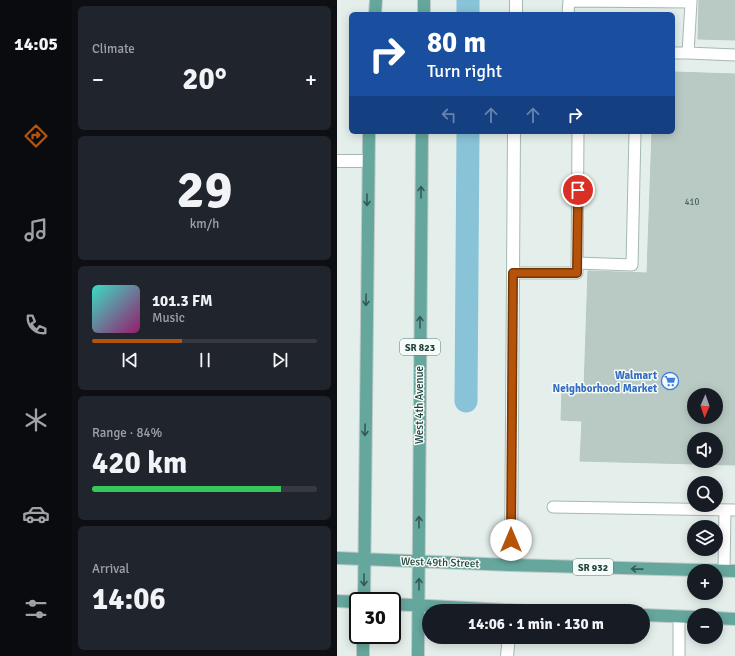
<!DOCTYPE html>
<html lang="en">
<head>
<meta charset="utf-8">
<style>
	body { margin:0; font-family:Signika,sans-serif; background:#20242c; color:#f1f3f6; height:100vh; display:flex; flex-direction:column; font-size:15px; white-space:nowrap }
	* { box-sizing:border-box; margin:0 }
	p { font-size:13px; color:#9ea1a6 }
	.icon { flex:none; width:22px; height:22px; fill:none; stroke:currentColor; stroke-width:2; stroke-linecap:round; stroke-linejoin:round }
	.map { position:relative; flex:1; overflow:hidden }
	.panel { display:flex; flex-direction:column; gap:6px; padding:6px; background:#0d0f14; width:265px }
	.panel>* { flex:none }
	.top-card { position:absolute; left:12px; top:12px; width:326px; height:122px; border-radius:6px; box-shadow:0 2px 10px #0003; background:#1a4fa0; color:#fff; overflow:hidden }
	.needle { width:26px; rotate:182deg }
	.buttons { position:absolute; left:350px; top:388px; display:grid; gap:8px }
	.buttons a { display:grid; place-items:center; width:36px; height:36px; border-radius:50%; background:#171b24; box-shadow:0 2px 10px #0003; font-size:20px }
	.speed { position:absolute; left:12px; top:592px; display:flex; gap:8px; font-size:20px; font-weight:700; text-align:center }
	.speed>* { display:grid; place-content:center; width:52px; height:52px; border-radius:50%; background:#171b24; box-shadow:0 2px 10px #0003; line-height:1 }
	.speed .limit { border:2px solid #111; border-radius:6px; background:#fff; color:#111 }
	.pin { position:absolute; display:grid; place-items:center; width:34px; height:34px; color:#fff; margin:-17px; border:2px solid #fff; border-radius:50%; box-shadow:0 1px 4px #0007 }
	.me { position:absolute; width:44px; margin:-22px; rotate:0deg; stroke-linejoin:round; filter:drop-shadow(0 0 3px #0008) }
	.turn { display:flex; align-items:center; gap:14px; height:84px; padding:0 12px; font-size:18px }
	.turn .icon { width:52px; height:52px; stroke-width:2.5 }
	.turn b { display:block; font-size:28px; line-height:34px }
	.lanes { display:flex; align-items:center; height:38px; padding:0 12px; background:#0003; justify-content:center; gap:20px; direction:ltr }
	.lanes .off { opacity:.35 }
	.big { font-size:30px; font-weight:700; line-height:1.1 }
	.panel .tile { flex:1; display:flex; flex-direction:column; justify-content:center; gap:6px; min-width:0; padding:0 14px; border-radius:6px; background:#20242c }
	.panel .dial { align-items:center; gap:0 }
	.dial b { font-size:52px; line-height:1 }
	.song { display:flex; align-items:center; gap:12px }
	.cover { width:48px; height:48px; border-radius:6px; background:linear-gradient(135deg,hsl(170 70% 55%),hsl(320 70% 35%)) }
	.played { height:4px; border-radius:2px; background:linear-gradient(90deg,#b45309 40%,#363941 40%) }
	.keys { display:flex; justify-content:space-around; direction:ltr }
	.heat { display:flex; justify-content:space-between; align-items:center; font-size:22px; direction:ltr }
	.charge { height:6px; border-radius:3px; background:linear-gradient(90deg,#34c759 84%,#363941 0) }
	.trip { position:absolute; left:85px; top:604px; width:228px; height:40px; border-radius:20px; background:#171b24; box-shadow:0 2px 10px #0003; font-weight:700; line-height:40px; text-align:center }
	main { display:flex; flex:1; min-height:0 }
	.tab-bar { display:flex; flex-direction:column; width:72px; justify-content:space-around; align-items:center; background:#090b0e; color:#9ea1a6 }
	.tab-bar .icon { width:28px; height:28px }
	.tab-bar .current { color:#b45309 }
	.tab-bar b { font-size:18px; color:#f1f3f6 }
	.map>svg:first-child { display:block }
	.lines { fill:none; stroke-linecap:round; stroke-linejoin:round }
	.canal { stroke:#89c3d7; stroke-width:23 }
	.building { fill:#b9cac5; stroke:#b6c9c3; fill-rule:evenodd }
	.service-casing { stroke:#a6b8b3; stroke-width:13 }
	.minor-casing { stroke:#a6b8b3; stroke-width:14 }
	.primary-casing { stroke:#c1cac9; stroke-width:14 }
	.service { stroke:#fff; stroke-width:11 }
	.minor { stroke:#fff; stroke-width:12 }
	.primary { stroke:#66a79d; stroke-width:12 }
	.oneway { stroke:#335b55 }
	.route-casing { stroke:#753606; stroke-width:10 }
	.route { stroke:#b45309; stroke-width:7 }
	.labels { text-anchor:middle; stroke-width:3; stroke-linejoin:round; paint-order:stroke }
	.number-label { font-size:9px; fill:#48645f }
	.shield { fill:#f5fbf8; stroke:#617a75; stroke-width:1 }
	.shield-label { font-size:10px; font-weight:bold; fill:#22423d }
	.shop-label { font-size:11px; font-weight:bold; fill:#366cbe; stroke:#f5fbf8; text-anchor:end }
	.street-label { font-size:11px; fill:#22423d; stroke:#f5fbf8 }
</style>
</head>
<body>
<main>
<nav class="tab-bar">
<b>14:05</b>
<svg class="icon current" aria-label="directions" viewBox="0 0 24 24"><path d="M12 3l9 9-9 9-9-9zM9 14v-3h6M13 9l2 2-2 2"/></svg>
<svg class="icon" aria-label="music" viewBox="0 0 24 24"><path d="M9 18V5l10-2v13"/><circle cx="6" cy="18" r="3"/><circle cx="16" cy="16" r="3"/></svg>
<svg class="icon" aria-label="phone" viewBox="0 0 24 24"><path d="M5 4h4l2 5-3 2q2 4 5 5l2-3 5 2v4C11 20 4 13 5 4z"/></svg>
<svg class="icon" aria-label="climate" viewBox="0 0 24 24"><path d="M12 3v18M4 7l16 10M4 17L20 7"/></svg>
<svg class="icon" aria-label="car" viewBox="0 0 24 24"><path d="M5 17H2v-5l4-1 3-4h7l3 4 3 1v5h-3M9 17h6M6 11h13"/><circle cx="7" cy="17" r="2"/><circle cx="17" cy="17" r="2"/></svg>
<svg class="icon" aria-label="filters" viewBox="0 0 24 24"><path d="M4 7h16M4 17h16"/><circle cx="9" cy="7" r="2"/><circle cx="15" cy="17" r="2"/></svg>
</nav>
<section class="panel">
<div class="tile"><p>Climate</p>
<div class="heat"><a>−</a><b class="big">20°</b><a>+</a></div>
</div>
<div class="tile dial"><b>29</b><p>km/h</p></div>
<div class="tile">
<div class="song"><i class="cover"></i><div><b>101.3 FM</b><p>Music</p></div></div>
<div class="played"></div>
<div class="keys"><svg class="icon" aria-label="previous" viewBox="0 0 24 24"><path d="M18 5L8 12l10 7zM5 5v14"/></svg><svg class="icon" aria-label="pause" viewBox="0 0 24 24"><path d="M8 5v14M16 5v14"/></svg><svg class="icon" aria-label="next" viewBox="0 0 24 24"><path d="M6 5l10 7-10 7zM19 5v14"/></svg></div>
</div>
<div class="tile"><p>Range · 84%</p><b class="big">420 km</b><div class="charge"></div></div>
<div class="tile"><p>Arrival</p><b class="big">14:06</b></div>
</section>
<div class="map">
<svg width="398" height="656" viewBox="0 0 398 656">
	<rect width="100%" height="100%" fill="#e4efeb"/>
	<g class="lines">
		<path class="canal" d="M131 14V0
			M129 401 131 132"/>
	</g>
	<path class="building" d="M362 0H398V40L361 39Z
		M336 72 398 74V465L243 461 245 421 224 420 225 389 247 390 251 271 310 273 315 132H336ZM357 395H379V417H357ZM357 439H379V461H357Z"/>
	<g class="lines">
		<g class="service-casing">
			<path id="service" d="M232 1 354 2V0
				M231 14 232 0
				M336 53H351L354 2
				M351 53 398 55
				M240 263 295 265 298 132
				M176 273H240L241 132
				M216 507 398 510
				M387 571 388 510
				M342 656V616"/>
		</g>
		<g class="minor-casing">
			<path id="minor" d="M179 14V0
				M0 161H31
				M174 565 177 132
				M170 656 172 637"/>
		</g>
		<g class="primary-casing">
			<path id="primary" d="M38 14 39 0
				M87 14V0
				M0 558 174 565 398 571
				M0 601 21 602
				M27 601 32 132
				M55 604 188 611
				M306 615 357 617
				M379 618 398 619
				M26 656V635
				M81 656 85 132"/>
		</g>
		<use href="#service" class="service"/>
		<use href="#minor" class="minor"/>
		<use href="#primary" class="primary"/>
	</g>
	<defs><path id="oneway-shaft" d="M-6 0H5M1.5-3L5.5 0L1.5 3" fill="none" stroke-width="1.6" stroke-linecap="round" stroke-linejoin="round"/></defs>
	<g class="oneway">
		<use href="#oneway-shaft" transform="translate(84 192) rotate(-90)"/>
		<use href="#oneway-shaft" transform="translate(30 200) rotate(90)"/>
		<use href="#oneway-shaft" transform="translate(29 300) rotate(91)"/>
		<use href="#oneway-shaft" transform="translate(83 322) rotate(-90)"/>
		<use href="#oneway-shaft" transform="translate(28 430) rotate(91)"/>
		<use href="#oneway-shaft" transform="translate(82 522) rotate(-90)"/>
		<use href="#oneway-shaft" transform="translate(300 569) rotate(-179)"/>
		<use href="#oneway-shaft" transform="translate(27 580) rotate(90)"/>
		<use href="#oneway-shaft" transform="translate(82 584) rotate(-90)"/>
	</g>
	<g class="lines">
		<g class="route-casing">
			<path id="route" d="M174 540 176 273H240L241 190"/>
		</g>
		<use href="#route" class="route"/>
	</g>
	<defs>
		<g id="supermarket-ring" transform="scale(0.9)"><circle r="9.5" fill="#f5fbf8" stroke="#3f7fe0" stroke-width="1.5"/><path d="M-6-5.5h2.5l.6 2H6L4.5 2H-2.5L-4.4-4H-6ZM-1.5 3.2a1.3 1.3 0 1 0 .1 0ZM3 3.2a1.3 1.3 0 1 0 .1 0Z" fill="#3f7fe0"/></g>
	</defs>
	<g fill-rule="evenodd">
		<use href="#supermarket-ring" x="333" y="381"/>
	</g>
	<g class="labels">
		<g class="number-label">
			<text x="355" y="205">410</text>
		</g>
		<g class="shield">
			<rect x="63" y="339" width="40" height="16" rx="3"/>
			<rect x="236" y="559" width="40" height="16" rx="3"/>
		</g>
		<g class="shield-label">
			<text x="83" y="351">SR 823</text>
			<text x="256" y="571">SR 932</text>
		</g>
		<g class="shop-label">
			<text x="320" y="379">Walmart<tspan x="320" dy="13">Neighborhood Market</tspan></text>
		</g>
		<g class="street-label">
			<text transform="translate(82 405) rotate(-90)" y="4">West 4th Avenue</text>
			<text transform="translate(103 562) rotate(2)" y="4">West 49th Street</text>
		</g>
	</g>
</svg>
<div class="buttons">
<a><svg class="needle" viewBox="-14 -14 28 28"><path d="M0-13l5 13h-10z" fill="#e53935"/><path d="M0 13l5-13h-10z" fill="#9ea1a6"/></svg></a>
<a><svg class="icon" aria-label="sound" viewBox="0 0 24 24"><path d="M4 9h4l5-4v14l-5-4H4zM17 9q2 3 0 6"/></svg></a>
<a><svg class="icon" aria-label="search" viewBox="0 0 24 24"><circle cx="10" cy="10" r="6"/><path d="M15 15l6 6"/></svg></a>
<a><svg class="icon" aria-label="layers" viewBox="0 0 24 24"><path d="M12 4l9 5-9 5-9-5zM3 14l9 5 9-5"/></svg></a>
<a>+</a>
<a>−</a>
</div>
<div class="speed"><div class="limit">30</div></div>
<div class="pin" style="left:241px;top:190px;background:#d93025"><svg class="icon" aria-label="arrive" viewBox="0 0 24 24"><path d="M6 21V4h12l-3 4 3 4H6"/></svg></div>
<svg class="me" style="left:174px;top:540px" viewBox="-20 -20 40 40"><circle r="19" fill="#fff"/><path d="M0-13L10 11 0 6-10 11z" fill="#b45309"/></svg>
<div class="trip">14:06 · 1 min · 130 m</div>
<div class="top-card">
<div class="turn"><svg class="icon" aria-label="right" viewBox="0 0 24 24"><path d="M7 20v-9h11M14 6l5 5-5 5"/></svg><div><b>80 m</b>Turn right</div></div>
<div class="lanes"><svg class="icon off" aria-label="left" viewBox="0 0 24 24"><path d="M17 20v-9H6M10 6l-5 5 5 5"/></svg><svg class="icon off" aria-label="ahead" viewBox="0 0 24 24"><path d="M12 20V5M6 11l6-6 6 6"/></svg><svg class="icon off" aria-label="ahead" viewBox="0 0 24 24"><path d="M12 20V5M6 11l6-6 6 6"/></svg><svg class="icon" aria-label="right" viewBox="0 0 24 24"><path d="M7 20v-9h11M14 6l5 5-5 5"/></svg></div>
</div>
</div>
</main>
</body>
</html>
